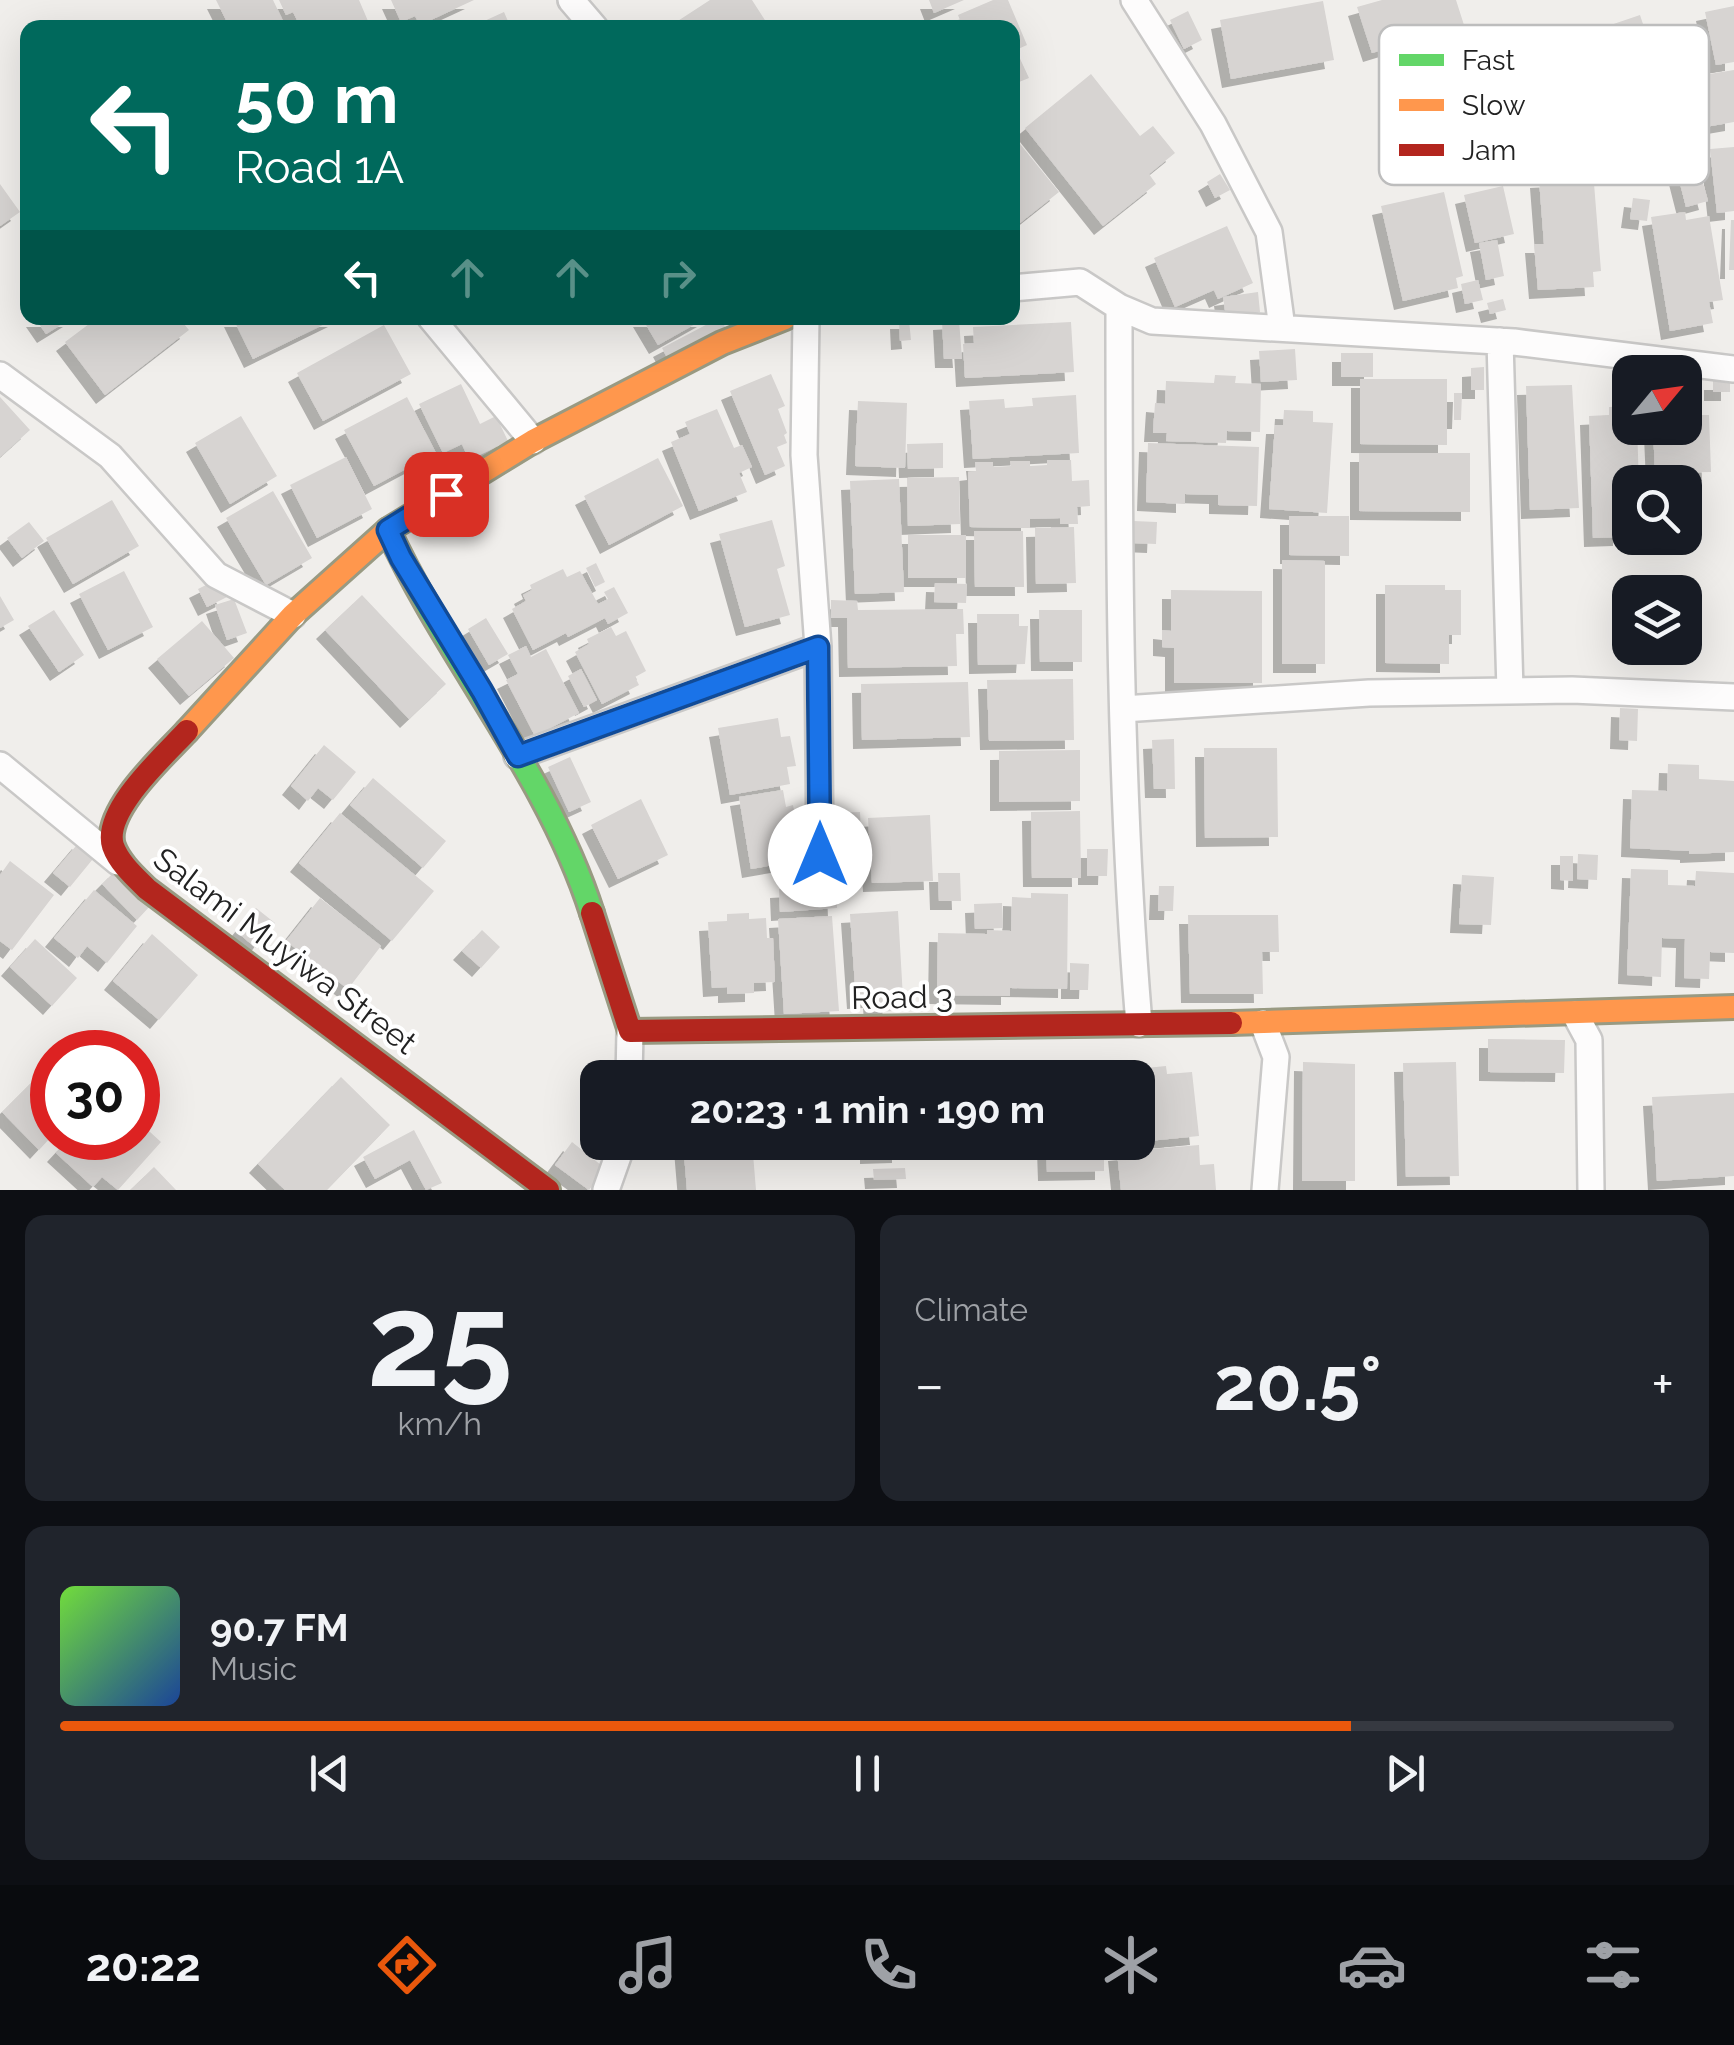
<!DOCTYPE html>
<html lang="en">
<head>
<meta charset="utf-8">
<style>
	body { margin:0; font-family:Raleway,sans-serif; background:#20242c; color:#f1f3f6; height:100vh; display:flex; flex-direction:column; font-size:38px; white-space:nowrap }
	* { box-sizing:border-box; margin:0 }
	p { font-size:32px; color:#9ea1a6 }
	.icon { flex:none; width:55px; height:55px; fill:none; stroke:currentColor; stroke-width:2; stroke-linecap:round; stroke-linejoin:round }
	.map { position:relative; height:1190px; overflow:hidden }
	.sheet { display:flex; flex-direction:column; gap:25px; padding:25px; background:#0d0f14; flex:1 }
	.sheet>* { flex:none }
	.banner { position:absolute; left:20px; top:20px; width:1000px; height:305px; border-radius:20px; box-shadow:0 10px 40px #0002; background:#00695c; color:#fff; overflow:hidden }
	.needle { width:65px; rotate:61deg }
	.buttons { position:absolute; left:1612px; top:355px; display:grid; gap:20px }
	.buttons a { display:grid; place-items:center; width:90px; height:90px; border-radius:20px; background:#171b24; box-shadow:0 10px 40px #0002; font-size:50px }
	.speed { position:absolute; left:30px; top:1030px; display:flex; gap:20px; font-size:50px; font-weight:700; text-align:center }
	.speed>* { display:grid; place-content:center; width:130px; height:130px; border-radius:50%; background:#171b24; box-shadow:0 10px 40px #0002; line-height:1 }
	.speed .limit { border:15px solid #d22; background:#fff; color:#111 }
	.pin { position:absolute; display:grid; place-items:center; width:85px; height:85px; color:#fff; margin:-42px; border-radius:20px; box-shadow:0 5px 15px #0006 }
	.me { position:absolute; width:110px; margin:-55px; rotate:0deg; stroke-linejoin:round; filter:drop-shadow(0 0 8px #0008) }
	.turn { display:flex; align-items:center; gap:35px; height:210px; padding:0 50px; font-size:45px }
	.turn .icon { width:130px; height:130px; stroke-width:2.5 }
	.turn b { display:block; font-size:70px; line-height:85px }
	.lanes { display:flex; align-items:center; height:95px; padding:0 50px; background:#0003; justify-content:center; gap:50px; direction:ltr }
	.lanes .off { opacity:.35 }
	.big { font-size:75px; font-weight:700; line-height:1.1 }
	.sheet .widget { flex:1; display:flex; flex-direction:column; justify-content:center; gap:15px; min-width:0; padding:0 35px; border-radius:20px; background:#20242c }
	.sheet .dial { align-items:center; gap:0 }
	.dial b { font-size:130px; line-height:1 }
	.song { display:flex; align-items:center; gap:30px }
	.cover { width:120px; height:120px; border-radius:15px; background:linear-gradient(135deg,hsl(100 70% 55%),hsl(220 70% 35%)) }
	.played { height:10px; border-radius:5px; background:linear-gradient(90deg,#ea580c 80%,#363941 80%) }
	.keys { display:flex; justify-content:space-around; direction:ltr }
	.heat { display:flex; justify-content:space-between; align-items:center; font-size:55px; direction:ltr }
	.sheet .tiles { flex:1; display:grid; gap:25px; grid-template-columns:1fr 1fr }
	.widget:last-child { grid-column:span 2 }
	.trip { position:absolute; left:580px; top:1060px; width:575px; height:100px; border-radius:20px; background:#171b24; box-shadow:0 10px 40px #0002; font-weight:700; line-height:100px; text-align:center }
	.dock { display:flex; height:160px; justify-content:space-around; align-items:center; background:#090b0e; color:#9ea1a6 }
	.dock .icon { width:70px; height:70px }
	.dock .selected { color:#ea580c }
	.dock b { font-size:45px; color:#f1f3f6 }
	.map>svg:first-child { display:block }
	.building { fill:#d7d4d2; filter:url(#shadow) }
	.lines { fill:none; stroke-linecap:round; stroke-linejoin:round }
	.street-casing { stroke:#c9c8c7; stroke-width:30 }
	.fast-casing { stroke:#999a82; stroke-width:28 }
	.slow-casing { stroke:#999a82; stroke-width:28 }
	.jam-casing { stroke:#999a82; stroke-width:28 }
	.street { stroke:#fdfcfc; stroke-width:25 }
	.fast { stroke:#63d668; stroke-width:22 }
	.slow { stroke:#ff974d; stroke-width:22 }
	.jam { stroke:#b3261e; stroke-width:22 }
	.route-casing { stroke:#114b97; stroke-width:25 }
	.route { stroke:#1a73e8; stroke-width:18 }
	.labels { text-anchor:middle; stroke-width:8; stroke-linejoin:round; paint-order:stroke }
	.street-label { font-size:32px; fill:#222; stroke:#fff }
	.key { fill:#fff; stroke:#bdbdbd; stroke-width:2.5 }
	.key-label { font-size:28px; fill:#222 }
</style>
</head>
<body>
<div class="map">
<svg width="1734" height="1190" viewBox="0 0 1734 1190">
	<defs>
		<filter id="shadow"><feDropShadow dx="-9" dy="9" stdDeviation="0" flood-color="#0004"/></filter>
	</defs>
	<rect width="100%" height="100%" fill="#f0eeeb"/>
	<path class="building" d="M216 0H273L284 23 275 28H230Z
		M279 0H359L371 28H301L293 12 286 15Z
		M391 0H474L420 25 415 16 401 22Z
		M710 0H752L770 28H667Z
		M929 0H964L934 13Z
		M993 0H1008L1027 45 1016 50 1029 78 1012 85V28H963L958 15Z
		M1382 0H1456L1464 25 1372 53 1357 7Z
		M1323 1 1334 60 1231 79 1220 20Z
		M1734 6V62L1716 65 1705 12Z
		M1188 11 1202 40 1184 49 1170 20Z
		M504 12 511 28H469Z
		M1640 15 1648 39 1598 56 1590 32Z
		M1734 70V122L1682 131 1673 80Z
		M1091 74 1140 136 1153 126 1175 153 1149 174 1156 184 1103 226 1025 128Z
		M1012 134 1059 192 1020 223 1012 214Z
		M1734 147V211L1717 213 1710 149Z
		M1694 150 1708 201 1686 207 1673 156Z
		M1593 171 1601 271 1593 272 1594 287 1538 290 1534 244H1544L1539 179 1559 178V174Z
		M1220 174 1230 190 1215 198 1207 182Z
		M0 184 20 212 0 226Z
		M1503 186 1514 234 1475 243 1464 195Z
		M1444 192 1463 276 1456 278 1458 288 1403 301 1381 206Z
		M1633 198 1650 200 1647 221 1630 219Z
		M1685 212 1686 220 1709 216 1723 300 1709 302 1713 323 1670 331 1651 217Z
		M1731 220H1734V270H1729Z
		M1227 226 1253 283 1218 299 1214 290 1175 307 1154 258Z
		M1497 240 1504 276 1486 280 1479 243Z
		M1478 280 1483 300 1465 304 1461 284Z
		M1258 292 1260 312 1226 317 1223 297Z
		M1503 299 1506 310 1490 314 1487 303Z
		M35 318H72L46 334Z
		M97 318H179L189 330 105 395 65 342Z
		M233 318H337L253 359Z
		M642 318H706L658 345Z
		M719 318 729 332 670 363 662 348Z
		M899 320H909L911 340 900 341Z
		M959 320 962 359H944L942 321Z
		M1071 322 1074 372 965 378 963 344 974 343 973 327Z
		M384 325 411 374 323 421 297 373Z
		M1295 349 1297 380 1261 382 1259 351Z
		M1341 353H1373V377H1341Z
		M1484 367V390H1471V368Z
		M771 374 785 406 778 409 787 433 784 435 787 443 777 447 785 466 765 475 730 391Z
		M1215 375 1236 376 1235 383 1261 384 1260 432 1227 431 1226 443 1166 441 1167 433H1153L1155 403 1165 404 1166 381 1214 383Z
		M1360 379H1447V445L1360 444Z
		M1713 381H1730V392H1713Z
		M461 384 480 424 496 416 508 441 469 460 462 444 443 453 419 404Z
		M1572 385 1579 508 1530 510 1526 386Z
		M1685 391H1693L1694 415H1709L1711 472 1655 473 1653 428H1685Z
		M1454 393H1462L1461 420H1454Z
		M1076 395 1079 453 973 459 969 401 1004 399 1005 408 1033 406 1032 398Z
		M0 397 30 430 0 457Z
		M407 397 436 453 374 486 344 430Z
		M858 401 907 403 905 468 855 466Z
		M1630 406V428H1637L1639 482H1630V532H1622V537L1593 538 1589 416 1609 415V407Z
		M717 409 734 448 742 445 752 467 739 473 747 492 699 511 671 442 690 434 685 422Z
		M1284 410 1313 411V422L1333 423 1327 513 1269 509 1275 425H1283Z
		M241 416 277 476 230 504 195 443Z
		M943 443V468L908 469 907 444Z
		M1148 443 1259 447 1257 506 1218 505V495L1185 494V504L1146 502Z
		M1359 453H1470V512L1359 511Z
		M346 457 372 509 317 538 290 485Z
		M658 458 683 506 609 545 584 496Z
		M1047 460H1071L1072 481 1089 480 1090 506 1077 507 1078 524H1060V518L1030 519V528L970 527 968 472 976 471 975 462H993V467L1011 466 1010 461H1030V466L1047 465Z
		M959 477 960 524 908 526 907 478Z
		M899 479 904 592 855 594 850 481Z
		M273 491 312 558 266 585 226 518Z
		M112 500 139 546 73 584 46 538Z
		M1289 516H1349V556L1289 555Z
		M772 520 785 566 777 569 790 615 745 627 719 534Z
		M1133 521 1157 522 1156 544 1133 543Z
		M29 522 44 541 22 558 7 538Z
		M1074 527 1076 583 1036 584 1035 528Z
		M974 531H1023L1024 587H975Z
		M908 535H966V578H908Z
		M1282 560 1325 561V664H1282Z
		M596 563 605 582 595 587 586 568Z
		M563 569 567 577 580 571 598 604 608 599 604 592 614 587 628 613 608 624 605 618 568 637 566 633 533 650 512 609 526 601 523 595 532 590 530 585Z
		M124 571 153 627 108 650 79 594Z
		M218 579 227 597 207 607 198 589Z
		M935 583 967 584 966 603 934 602Z
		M1385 585H1445V590H1461V635H1449V664L1385 663Z
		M1171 590 1262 591V683H1174V648L1162 647V630L1171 631Z
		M362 595 446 684 409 719 325 630Z
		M0 596 14 620 0 628Z
		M234 599 247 633 227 640 215 605Z
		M831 600 857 601 858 610 963 609 964 634H956L957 666 848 668 847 618H831Z
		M54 610 84 655 59 672 28 626Z
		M1039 610H1082V662H1040Z
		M977 614H1019V626H1028L1025 664 978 665Z
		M486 618 508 654 489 665 468 629Z
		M202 621 234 658 189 696 157 659Z
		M611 627 616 636 626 631 646 671 635 677 639 685 602 704 575 652 589 644 587 639Z
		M526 646 531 657 546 649 579 713 535 736 506 680 518 674 508 655Z
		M581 669 597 700 584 707 568 676Z
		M1073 679 1074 740 989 741 987 680Z
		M968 682 970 737 862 740 861 684Z
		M1620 708 1638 709 1637 741 1619 740Z
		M778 718 781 737 790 736 796 766 787 767 790 784 730 795 718 728Z
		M1174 739 1175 789H1154L1152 740Z
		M324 745 356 772 333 800 318 788 308 801 291 786Z
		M1204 748H1277L1278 837 1205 838Z
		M1080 750V801L999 802V751Z
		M570 757 591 802 569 812 548 767Z
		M1668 764 1699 765V779L1734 781V852L1689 854V851L1630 848 1632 790 1667 791Z
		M373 778 446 841 423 868 350 805Z
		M783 790 786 807 793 805 799 837 793 839 797 861 751 869 739 797Z
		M641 799 668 855 618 879 591 825Z
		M1080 811 1081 878H1032L1031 812Z
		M860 812 861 836 835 838 834 813Z
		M340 813 434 891 392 941 299 863Z
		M930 815 933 881 872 883 868 818Z
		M81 840 97 854 70 887 53 873Z
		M1087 849H1108L1107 876H1087Z
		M1578 854 1598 855 1597 880 1577 879Z
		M1560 856H1573V881L1560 880Z
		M10 861 54 895 12 950 0 941V875Z
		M117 869 152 904 137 920 102 884Z
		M1631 869 1668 870V885L1695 886 1696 871 1734 873V953L1710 952 1709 979 1684 978 1685 939 1662 938 1661 977 1627 975Z
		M938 873H960L961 901H939Z
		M1462 875 1494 877 1491 925 1459 924Z
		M836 886 837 908 780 912 779 889Z
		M1159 886H1174L1173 911H1158Z
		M94 890 137 926 107 963 87 946 78 958 54 938Z
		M1031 893 1068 894 1067 989 1010 988V996L937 995 938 933 987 934V930L1011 931 1012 897 1031 898Z
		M320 898 381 946 348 989 286 941Z
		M1002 903 1003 928 975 929 974 904Z
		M256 908 275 923 256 948 237 932Z
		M898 911 903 998 891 999 892 1011 873 1012 872 999 856 1000 850 914Z
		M749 913V919L766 918 767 938H773L775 982 754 983V993L727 994V987L712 988 708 922 727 921V914Z
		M1188 915H1278L1279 952H1262L1263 994H1190Z
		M832 916 839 1011 784 1014 778 919Z
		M482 930 500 947 481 968 462 951Z
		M152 934 198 975 159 1020 113 981Z
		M35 939 77 978 52 1006 10 967Z
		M1070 963 1089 964 1088 990H1070Z
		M1488 1039 1565 1040 1564 1073 1488 1072Z
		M1303 1062 1355 1064V1181H1302Z
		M1456 1062 1459 1176 1406 1177 1403 1063Z
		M1166 1066 1167 1074 1192 1072 1199 1136 1138 1142 1136 1069Z
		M47 1067 52 1072V1136L39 1150 2 1112Z
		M341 1077 390 1125 327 1190H285L258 1164Z
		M1734 1093V1176L1657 1181 1652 1097Z
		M138 1121 161 1142 118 1190 102 1177 93 1187 56 1153 70 1138H138Z
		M414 1130 442 1183 426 1190 410 1160 375 1179 363 1157Z
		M572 1142 606 1169 589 1190 555 1165Z
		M683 1142H752L756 1190H687Z
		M869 1142H901V1154L869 1155Z
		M1046 1142H1104V1171L1047 1172Z
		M1199 1145 1200 1165 1214 1164 1216 1190H1121L1117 1152Z
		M154 1167 176 1190H130Z
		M905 1168 906 1179 874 1180 873 1169Z"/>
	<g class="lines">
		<g class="street-casing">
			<path id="street" d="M571 0 595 28
				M1134 0 1213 124 1269 232 1282 328
				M1012 288 1080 282 1119 307 1152 321 1514 342 1734 369
				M1119 307C1119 546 1119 786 1139 1024
				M431 318 533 441
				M806 318 804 455 818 647 820 855
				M1500 341 1510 691
				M0 375 110 456 216 575 293 615
				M1123 709 1369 693 1572 690 1734 697
				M517 756 818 647
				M0 765 118 862
				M1575 1014 1589 1040 1591 1190
				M1263 1023 1276 1057 1265 1190
				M629 1078 630 1031
				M606 1190 623 1142"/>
		</g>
		<g class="fast-casing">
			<path id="fast" d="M388 530C448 660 548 775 592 913"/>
		</g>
		<g class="slow-casing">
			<path id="slow" d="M187 731 293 615 388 530 533 441 722 343 785 318
				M1231 1023 1734 1007"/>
		</g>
		<g class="jam-casing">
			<path id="jam" d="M187 731C165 755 102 811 113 846 119 863 135 877 147 889L548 1190
				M592 913 630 1031 1231 1023"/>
		</g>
		<use href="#street" class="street"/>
		<use href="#fast" class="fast"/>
		<use href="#slow" class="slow"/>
		<use href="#jam" class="jam"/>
	</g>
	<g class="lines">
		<g class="route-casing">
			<path id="route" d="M446 494 388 530 401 558 482 691 518 756 818 647 820 855"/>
		</g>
		<use href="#route" class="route"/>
	</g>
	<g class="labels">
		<g class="street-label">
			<text transform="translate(285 951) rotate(37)" y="11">Salami Muyiwa Street</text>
			<text transform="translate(902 997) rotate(-1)" y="11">Road 3</text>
		</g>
	</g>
	<rect x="1379" y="25" width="330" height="160" rx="15" class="key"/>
	<rect x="1399" y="54" width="45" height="12" fill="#63d668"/>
	<rect x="1399" y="99" width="45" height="12" fill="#ff974d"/>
	<rect x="1399" y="144" width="45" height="12" fill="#b3261e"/>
	<g class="key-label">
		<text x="1462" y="70">Fast</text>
		<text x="1462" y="115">Slow</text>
		<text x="1462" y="160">Jam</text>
	</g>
</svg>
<div class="buttons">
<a><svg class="needle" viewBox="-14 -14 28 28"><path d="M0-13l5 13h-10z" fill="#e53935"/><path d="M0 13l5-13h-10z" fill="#9ea1a6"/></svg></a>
<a><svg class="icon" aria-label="search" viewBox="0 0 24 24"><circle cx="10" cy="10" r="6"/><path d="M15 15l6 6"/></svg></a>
<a><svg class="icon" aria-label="layers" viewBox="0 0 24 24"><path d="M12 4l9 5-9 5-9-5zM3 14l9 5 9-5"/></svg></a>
</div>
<div class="speed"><div class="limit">30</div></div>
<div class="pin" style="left:446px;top:494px;background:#d93025"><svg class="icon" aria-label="arrive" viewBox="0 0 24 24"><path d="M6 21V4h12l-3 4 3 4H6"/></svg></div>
<svg class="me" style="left:820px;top:855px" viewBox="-20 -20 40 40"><circle r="19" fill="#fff"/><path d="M0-13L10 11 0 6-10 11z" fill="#1a73e8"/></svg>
<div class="trip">20:23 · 1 min · 190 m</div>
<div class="banner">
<div class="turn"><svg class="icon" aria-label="left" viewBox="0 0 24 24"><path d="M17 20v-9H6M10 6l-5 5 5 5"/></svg><div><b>50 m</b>Road 1A</div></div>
<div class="lanes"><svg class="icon" aria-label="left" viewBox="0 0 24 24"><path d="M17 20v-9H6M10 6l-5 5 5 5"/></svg><svg class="icon off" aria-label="ahead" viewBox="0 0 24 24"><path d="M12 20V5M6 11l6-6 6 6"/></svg><svg class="icon off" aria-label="ahead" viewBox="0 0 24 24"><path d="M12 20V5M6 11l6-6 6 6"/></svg><svg class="icon off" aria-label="right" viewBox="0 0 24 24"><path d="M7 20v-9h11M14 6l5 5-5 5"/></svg></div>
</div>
</div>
<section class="sheet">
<div class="tiles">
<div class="widget dial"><b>25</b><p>km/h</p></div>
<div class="widget"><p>Climate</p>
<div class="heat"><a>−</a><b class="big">20.5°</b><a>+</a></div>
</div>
<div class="widget">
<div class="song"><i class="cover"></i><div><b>90.7 FM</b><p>Music</p></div></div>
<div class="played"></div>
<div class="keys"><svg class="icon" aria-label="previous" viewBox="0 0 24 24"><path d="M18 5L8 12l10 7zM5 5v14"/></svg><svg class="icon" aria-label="pause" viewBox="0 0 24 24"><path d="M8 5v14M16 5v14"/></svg><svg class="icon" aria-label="next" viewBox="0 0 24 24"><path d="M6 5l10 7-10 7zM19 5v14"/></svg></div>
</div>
</div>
</section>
<nav class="dock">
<b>20:22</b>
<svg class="icon selected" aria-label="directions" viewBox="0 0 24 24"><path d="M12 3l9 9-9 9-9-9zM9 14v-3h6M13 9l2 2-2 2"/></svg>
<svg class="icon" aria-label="music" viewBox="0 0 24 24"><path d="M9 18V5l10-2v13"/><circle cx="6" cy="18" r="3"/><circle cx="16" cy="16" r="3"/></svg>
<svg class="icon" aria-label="phone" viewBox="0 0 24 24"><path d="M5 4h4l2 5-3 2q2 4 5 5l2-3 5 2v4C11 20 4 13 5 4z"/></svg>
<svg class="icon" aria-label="climate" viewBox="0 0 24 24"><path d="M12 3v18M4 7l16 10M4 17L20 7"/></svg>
<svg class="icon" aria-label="car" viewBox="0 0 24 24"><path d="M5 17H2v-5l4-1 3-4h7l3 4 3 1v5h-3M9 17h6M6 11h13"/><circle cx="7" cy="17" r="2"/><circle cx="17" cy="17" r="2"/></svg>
<svg class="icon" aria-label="filters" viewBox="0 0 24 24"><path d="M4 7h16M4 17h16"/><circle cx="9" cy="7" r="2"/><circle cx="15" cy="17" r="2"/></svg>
</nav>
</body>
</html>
